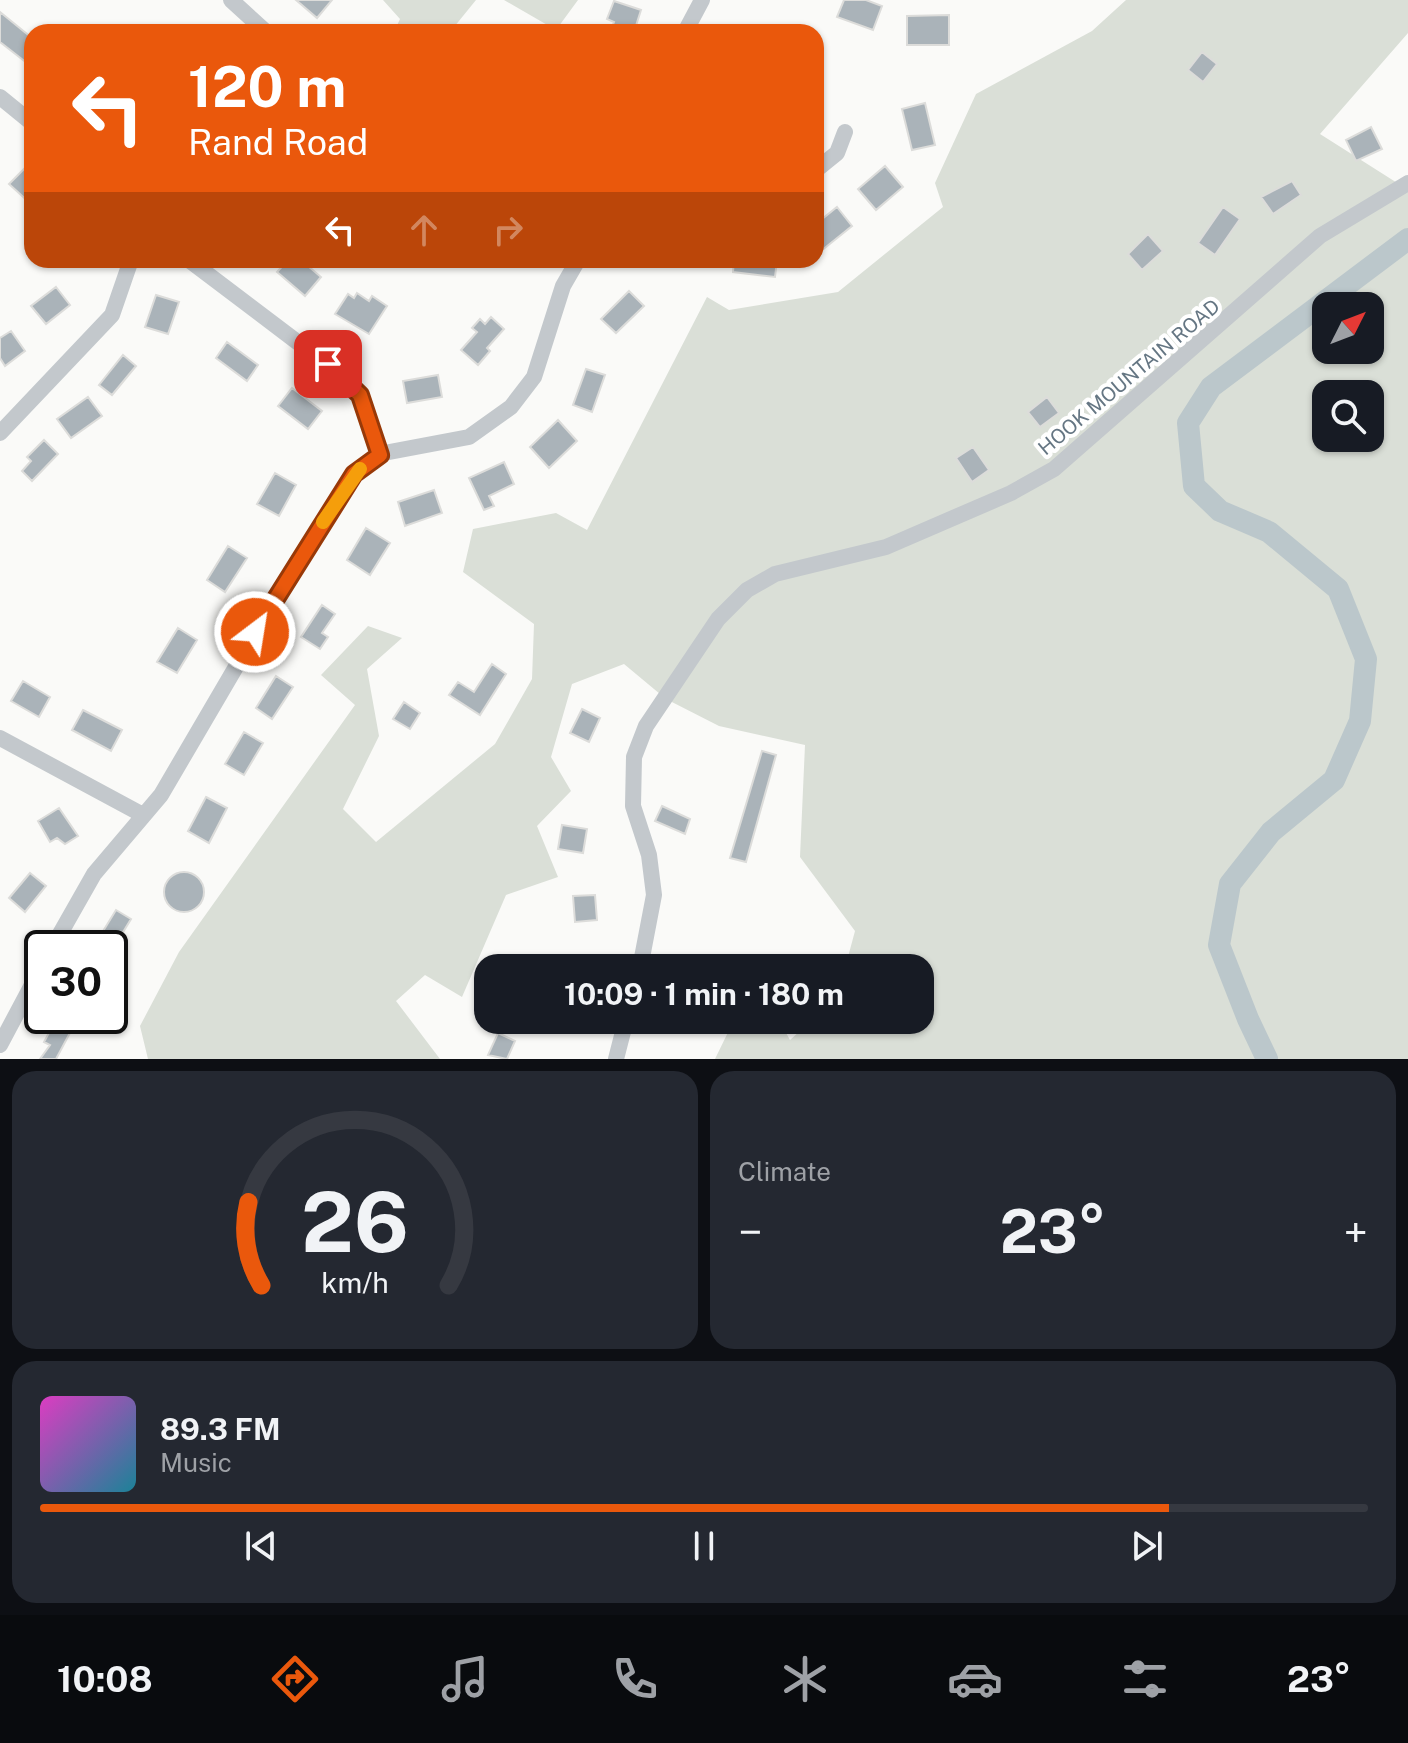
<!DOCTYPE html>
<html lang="en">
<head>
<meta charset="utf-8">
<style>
	body { margin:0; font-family:"Public Sans",sans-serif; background:#242831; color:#f1f3f6; height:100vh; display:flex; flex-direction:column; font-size:30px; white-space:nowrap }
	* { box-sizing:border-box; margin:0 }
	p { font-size:26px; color:#9ea1a6 }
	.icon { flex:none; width:44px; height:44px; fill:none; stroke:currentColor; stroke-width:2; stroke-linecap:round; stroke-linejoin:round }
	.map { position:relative; height:1059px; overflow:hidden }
	.details { display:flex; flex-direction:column; gap:12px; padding:12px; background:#0d0f14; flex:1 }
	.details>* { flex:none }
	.guide { position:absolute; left:24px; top:24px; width:800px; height:244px; border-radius:24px; box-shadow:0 2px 6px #0004; background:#ea580c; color:#fff; overflow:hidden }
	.needle { width:52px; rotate:48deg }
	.buttons { position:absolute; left:1312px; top:292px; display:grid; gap:16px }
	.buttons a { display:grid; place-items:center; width:72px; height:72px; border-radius:16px; background:#171b24; box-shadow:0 2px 6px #0004; font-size:40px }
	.speed { position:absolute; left:24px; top:930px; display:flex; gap:16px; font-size:40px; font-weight:700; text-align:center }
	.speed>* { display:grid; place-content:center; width:104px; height:104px; border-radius:50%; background:#171b24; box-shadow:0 2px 6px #0004; line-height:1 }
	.speed .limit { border:4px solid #111; border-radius:12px; background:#fff; color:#111 }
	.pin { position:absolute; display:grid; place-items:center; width:68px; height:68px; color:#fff; margin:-34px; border-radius:16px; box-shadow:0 4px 12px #0006 }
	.me { position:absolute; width:88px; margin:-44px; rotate:31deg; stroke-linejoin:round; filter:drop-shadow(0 0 6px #0008) }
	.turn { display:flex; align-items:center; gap:28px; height:168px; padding:0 32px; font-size:36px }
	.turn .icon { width:104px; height:104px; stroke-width:2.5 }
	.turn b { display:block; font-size:56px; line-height:68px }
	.lanes { display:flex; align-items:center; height:76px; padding:0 32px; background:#0003; justify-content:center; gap:40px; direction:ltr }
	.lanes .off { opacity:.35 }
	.big { font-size:60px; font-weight:700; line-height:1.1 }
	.details .tile { flex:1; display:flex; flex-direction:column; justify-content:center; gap:12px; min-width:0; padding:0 28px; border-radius:24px; background:#242831 }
	.details .dial { align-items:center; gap:0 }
	.dial svg { height:208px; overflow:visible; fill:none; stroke:#363941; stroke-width:7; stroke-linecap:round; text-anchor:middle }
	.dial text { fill:#f1f3f6; stroke:none }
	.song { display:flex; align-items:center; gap:24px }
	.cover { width:96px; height:96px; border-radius:12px; background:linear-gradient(135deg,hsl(310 70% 55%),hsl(190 70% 35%)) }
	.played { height:8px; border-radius:4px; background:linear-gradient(90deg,#ea580c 85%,#363941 85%) }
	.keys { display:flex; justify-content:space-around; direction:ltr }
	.heat { display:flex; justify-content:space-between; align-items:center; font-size:44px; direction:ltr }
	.details .tiles { flex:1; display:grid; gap:12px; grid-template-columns:1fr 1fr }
	.tile:last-child { grid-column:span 2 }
	.trip { position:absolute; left:474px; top:954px; width:460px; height:80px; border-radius:24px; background:#171b24; box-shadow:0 2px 6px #0004; font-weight:700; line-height:80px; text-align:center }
	.tab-bar { display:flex; height:128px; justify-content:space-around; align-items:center; background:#090b0e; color:#9ea1a6 }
	.tab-bar .icon { width:56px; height:56px }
	.tab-bar .selected { color:#ea580c }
	.tab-bar b { font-size:36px; color:#f1f3f6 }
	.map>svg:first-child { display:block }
	.green { fill:#dadfd7; fill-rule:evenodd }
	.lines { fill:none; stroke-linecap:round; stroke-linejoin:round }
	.river { stroke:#bbc7cb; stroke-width:22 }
	.building { fill:#aab3b9; stroke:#dcdcda; stroke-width:2 }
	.minor { stroke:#c3c8cc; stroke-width:16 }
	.route-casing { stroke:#983908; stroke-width:20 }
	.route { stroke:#ea580c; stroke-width:14 }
	.slow { stroke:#f59e0b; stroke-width:14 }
	.labels { text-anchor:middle; stroke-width:8; stroke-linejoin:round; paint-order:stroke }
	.street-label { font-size:20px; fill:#657683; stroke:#fff }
</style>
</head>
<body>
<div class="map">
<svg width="1408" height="1059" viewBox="0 0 1408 1059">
	<rect width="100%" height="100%" fill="#fafaf8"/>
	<path class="green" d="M383 0H476L450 32H394L400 19Z
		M504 0H578L556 30Z
		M1126 0H1408V33L1320 134 1402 186 1408 182V1059H715L734 1020H779L790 1040 812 1020H920V968H845L855 931 800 857 805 745 719 726 666 699 624 664 572 684 551 757 571 791 537 826 558 877 506 895 462 997 425 975 396 1001 440 1059H148L140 1026 179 952 355 705 321 675 368 626 402 638 367 669 379 736 343 809 376 842 495 744 532 679 534 624 463 572 473 529 556 513 587 530 707 297 729 310 838 292 943 207 935 183 976 94 1092 31ZM1326 306H1370V350H1326ZM1326 394H1370V438H1326Z"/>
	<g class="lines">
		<path class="river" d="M1267 1059 1248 1019 1219 945 1230 884 1271 832 1334 780 1360 721 1366 659 1338 589 1269 532 1220 511 1194 486 1188 423 1211 387 1408 239"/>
	</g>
	<path class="building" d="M296 0H332L317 18Z
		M844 0H866L882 6 873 30 837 17Z
		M614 1 641 10 634 32H610L614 22 607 19Z
		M0 12 32 38V67L0 42Z
		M949 15V45H907V16Z
		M1202 52 1217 64 1203 82 1188 70Z
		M925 103 935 145 912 150 902 109Z
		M1371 127 1382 149 1356 161 1346 140Z
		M885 166 903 187 876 210 858 189Z
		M26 167 32 173V205L9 184Z
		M1292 181 1301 195 1273 214 1261 197Z
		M837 207 852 226 821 251 816 246V224Z
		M1223 207 1240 219 1215 255 1198 243Z
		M1148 234 1163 251 1142 270 1128 254Z
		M288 260H301L321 277 305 296 277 272Z
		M734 260H777L775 277 733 272Z
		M56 287 70 305 46 324 31 306Z
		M629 291 644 306 616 333 601 319Z
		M357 293 369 301 372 296 387 306 369 334 335 314 348 294 354 298Z
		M156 295 179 302 168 334 145 327Z
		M491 317 504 329 487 348 490 351 478 365 461 350 477 332 472 328 480 319 485 324Z
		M11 331 25 351 5 366 0 358V338Z
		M227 342 258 365 247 381 216 358Z
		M123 355 136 366 112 395 99 385Z
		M586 369 605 375 592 412 573 405Z
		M438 375 442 397 407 403 403 381Z
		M292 388 322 411 308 429 278 406Z
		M88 397 102 416 71 438 57 419Z
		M1047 397 1059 413 1040 427 1028 412Z
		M558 420 577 441 549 468 530 447Z
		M44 440 58 454 32 481 22 471 31 461 27 457Z
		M973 447 989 470 972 482 956 458Z
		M504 462 514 484 489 496 494 506 484 510 469 478Z
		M275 473 296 485 279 516 257 504Z
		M434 490 442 513 405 526 398 502Z
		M366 528 390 543 370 575 347 560Z
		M228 546 247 558 225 592 207 580Z
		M322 605 335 614 322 633 328 637 320 649 301 637Z
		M178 628 197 640 177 673 157 662Z
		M492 664 506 674 480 715 449 695 458 682 474 692Z
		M276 676 293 687 272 719 256 708Z
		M23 681 50 697 39 717 11 701Z
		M404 702 420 713 410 729 393 719Z
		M582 709 600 718 589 742 570 733Z
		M83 710 122 730 111 751 72 730Z
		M244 732 263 743 244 775 225 764Z
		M762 751 776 755 746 862 730 858Z
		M206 797 227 808 209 843 188 831Z
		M662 806 690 819 685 834 655 821Z
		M59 808 78 836 65 844 57 838 50 842 38 821Z
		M562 825 587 829 583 853 558 849Z
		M164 892a20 20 0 1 1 40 0a20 20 0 1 1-40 0Z
		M30 873 46 886 25 912 9 898Z
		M595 895 597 920 575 922 573 896Z
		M116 910 131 919 111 952 110 948 93 941H97Z
		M58 1016H79L56 1059H40L50 1045 44 1042Z
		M498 1033 515 1041 507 1059 488 1055Z"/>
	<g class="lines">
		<path class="minor" d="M231 0 266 32
			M685 32 702 0
			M0 97 32 123
			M816 170 837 153 845 132
			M189 260 350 382 364 402 380 455
			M0 433 112 315 131 260
			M0 738 143 815
			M52 948 94 874 161 795 299 559 354 474 384 453 469 437 511 407 534 377 563 286 578 260
			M640 968 654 895 649 855 633 806 634 757 646 726 718 619 747 590 775 574 886 547 1011 493 1054 469 1320 236 1408 183
			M0 1045 42 966
			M616 1059 626 1020"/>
	</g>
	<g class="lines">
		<g class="route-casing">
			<path id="route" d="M255 632 354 474 380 455 360 395 328 364"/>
		</g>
		<use href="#route" class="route"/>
		<path class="slow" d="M323 522 360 469"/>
	</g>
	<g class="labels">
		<g class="street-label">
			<text transform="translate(1129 377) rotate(-40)" y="7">HOOK MOUNTAIN ROAD</text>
		</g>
	</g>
</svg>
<div class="buttons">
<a><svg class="needle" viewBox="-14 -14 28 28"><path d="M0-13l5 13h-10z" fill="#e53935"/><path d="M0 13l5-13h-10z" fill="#9ea1a6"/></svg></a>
<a><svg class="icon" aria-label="search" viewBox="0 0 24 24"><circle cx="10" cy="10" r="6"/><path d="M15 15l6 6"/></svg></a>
</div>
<div class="speed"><div class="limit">30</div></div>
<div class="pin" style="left:328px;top:364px;background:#d93025"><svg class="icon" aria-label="arrive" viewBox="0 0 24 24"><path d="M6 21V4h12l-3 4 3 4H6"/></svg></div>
<svg class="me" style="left:255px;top:632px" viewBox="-20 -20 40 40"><circle r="17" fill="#ea580c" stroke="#fff" stroke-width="3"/><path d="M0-11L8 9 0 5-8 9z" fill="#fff"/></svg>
<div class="trip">10:09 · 1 min · 180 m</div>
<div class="guide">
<div class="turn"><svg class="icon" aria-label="left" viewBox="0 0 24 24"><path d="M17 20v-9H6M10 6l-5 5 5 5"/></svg><div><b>120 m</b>Rand Road</div></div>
<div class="lanes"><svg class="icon" aria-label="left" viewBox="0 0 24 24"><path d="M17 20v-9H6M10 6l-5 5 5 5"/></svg><svg class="icon off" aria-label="ahead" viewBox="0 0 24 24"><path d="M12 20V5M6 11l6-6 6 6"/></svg><svg class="icon off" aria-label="right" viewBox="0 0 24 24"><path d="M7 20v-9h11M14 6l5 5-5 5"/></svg></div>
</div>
</div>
<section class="details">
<div class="tiles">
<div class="tile dial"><svg viewBox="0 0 100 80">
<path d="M14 69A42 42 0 1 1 86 69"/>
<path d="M14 69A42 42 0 0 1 9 37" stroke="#ea580c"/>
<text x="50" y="56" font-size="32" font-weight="700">26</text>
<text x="50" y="72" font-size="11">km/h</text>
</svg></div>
<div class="tile"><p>Climate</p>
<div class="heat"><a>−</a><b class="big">23°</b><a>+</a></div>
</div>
<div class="tile">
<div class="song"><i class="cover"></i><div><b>89.3 FM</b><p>Music</p></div></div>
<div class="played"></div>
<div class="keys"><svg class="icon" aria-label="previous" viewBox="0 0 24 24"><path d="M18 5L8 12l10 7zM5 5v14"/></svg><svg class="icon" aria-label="pause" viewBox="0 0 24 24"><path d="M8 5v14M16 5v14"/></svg><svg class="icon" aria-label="next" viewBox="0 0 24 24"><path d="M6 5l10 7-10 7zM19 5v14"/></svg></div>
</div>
</div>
</section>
<nav class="tab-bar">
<b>10:08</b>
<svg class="icon selected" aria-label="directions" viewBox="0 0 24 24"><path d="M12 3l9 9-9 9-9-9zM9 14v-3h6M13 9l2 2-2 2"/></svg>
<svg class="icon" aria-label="music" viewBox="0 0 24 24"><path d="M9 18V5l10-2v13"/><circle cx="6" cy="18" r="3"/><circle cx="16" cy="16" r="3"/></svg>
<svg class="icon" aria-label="phone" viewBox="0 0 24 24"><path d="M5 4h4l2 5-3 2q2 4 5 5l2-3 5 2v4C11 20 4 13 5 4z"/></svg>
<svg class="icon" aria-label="climate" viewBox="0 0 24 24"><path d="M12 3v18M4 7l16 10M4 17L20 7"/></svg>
<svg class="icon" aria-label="car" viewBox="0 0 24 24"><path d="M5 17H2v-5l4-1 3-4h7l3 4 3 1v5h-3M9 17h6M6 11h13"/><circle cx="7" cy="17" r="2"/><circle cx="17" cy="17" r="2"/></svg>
<svg class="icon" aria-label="filters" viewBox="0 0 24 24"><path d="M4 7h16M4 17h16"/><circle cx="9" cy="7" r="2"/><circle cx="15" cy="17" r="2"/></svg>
<b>23°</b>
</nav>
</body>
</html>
